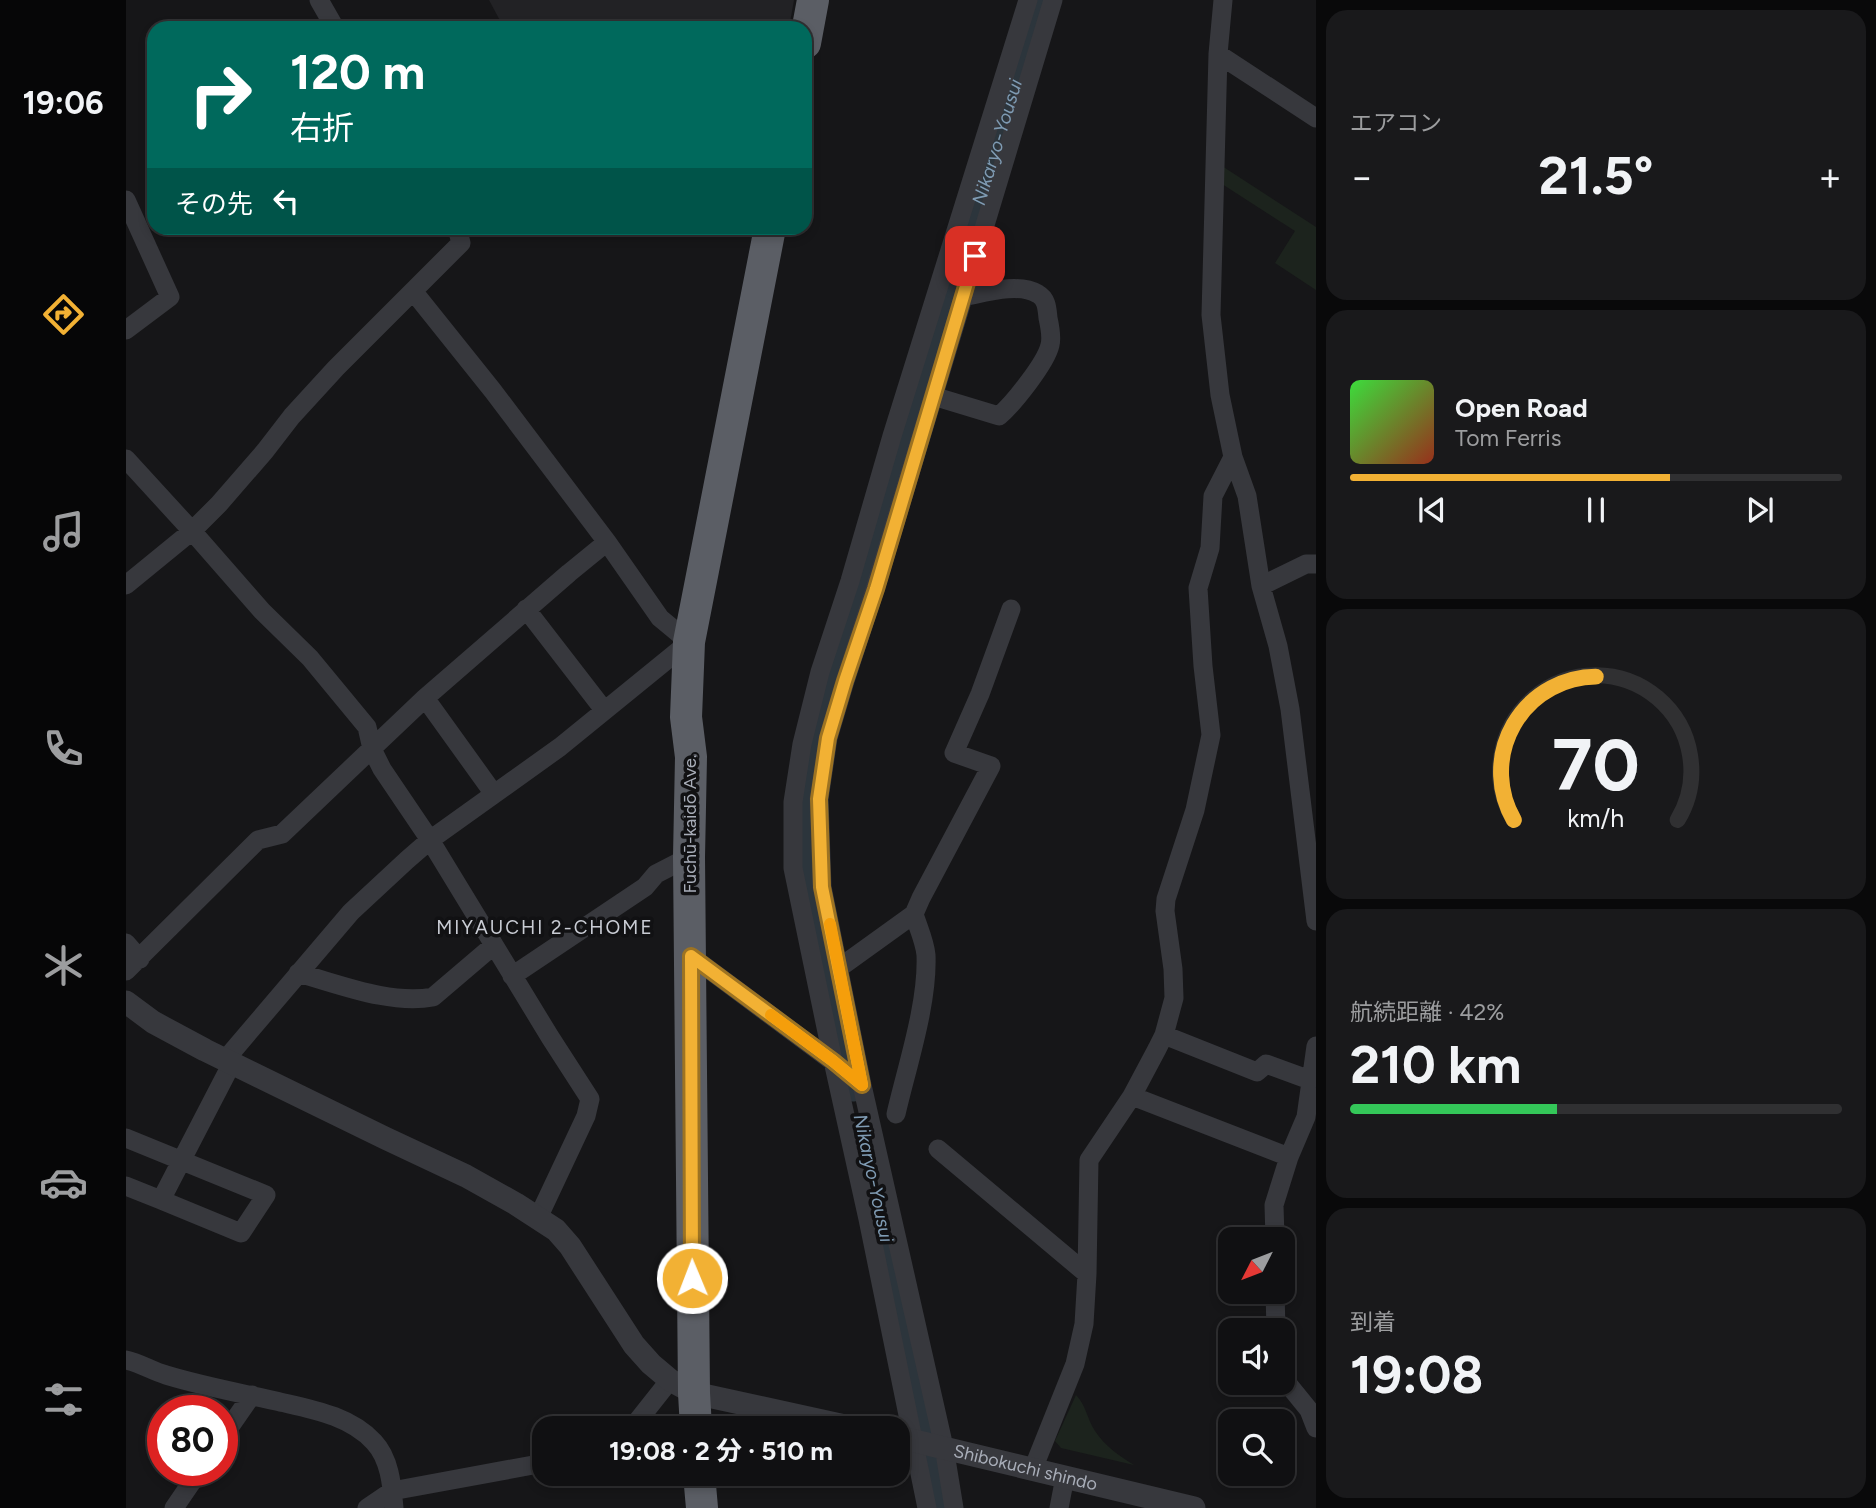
<!DOCTYPE html>
<html lang="ja">
<head>
<meta charset="utf-8">
<style>
	body { margin:0; font-family:Figtree,"Noto Sans JP",sans-serif; background:#19191b; color:#f1f3f6; height:100vh; display:flex; flex-direction:column; font-size:26px; white-space:nowrap }
	* { box-sizing:border-box; margin:0 }
	p { font-size:23px; color:#9c9d9f }
	.icon { flex:none; width:38px; height:38px; fill:none; stroke:currentColor; stroke-width:2; stroke-linecap:round; stroke-linejoin:round }
	.map { position:relative; flex:1; overflow:hidden }
	.side { display:flex; flex-direction:column; gap:10px; padding:10px; background:#09090a; width:560px }
	.side>* { flex:none }
	.guide { position:absolute; left:21px; top:21px; width:665px; height:214px; border-radius:21px; box-shadow:0 4px 10px #0003,0 0 0 2px #303032; background:#00695c; color:#fff; overflow:hidden }
	.needle { width:46px; rotate:228deg }
	.buttons { position:absolute; left:1092px; top:1227px; display:grid; gap:14px }
	.buttons a { display:grid; place-items:center; width:77px; height:77px; border-radius:14px; background:#101012; box-shadow:0 4px 10px #0003,0 0 0 2px #303032; font-size:35px }
	.speed { position:absolute; left:21px; top:1395px; display:flex; gap:14px; font-size:35px; font-weight:700; text-align:center }
	.speed>* { display:grid; place-content:center; width:91px; height:91px; border-radius:50%; background:#101012; box-shadow:0 4px 10px #0003,0 0 0 2px #303032; line-height:1 }
	.speed .limit { border:10px solid #d22; background:#fff; color:#111 }
	.pin { position:absolute; display:grid; place-items:center; width:60px; height:60px; color:#fff; margin:-30px; border-radius:14px; box-shadow:0 4px 10px #0006 }
	.me { position:absolute; width:77px; margin:-38px; rotate:359deg; stroke-linejoin:round; filter:drop-shadow(0 0 5px #0008) }
	.turn { display:flex; align-items:center; gap:24px; height:147px; padding:0 28px; font-size:32px }
	.turn .icon { width:91px; height:91px; stroke-width:2.5 }
	.turn b { display:block; font-size:49px; line-height:60px }
	.then { display:flex; align-items:center; height:66px; padding:0 28px; background:#0003; gap:14px; font-size:26px }
	.big { font-size:52px; font-weight:700; line-height:1.1 }
	.side .card { flex:1; display:flex; flex-direction:column; justify-content:center; gap:10px; min-width:0; padding:0 24px; border-radius:21px; background:#19191b }
	.side .dial { align-items:center; gap:0 }
	.dial svg { height:182px; overflow:visible; fill:none; stroke:#303032; stroke-width:7; stroke-linecap:round; text-anchor:middle }
	.dial text { fill:#f1f3f6; stroke:none }
	.song { display:flex; align-items:center; gap:21px }
	.cover { width:84px; height:84px; border-radius:10px; background:linear-gradient(135deg,hsl(120 70% 55%),hsl(10 70% 35%)) }
	.played { height:7px; border-radius:4px; background:linear-gradient(90deg,#f2b134 65%,#303032 65%) }
	.keys { display:flex; justify-content:space-around; direction:ltr }
	.heat { display:flex; justify-content:space-between; align-items:center; font-size:38px; direction:ltr }
	.charge { height:10px; border-radius:5px; background:linear-gradient(90deg,#34c759 42%,#303032 0) }
	.trip { position:absolute; left:406px; top:1416px; width:378px; height:70px; border-radius:21px; background:#101012; box-shadow:0 4px 10px #0003,0 0 0 2px #303032; font-weight:700; line-height:70px; text-align:center }
	main { display:flex; flex:1; min-height:0 }
	.tabs { display:flex; flex-direction:column; width:126px; justify-content:space-around; align-items:center; background:#060607; color:#9c9d9f }
	.tabs .icon { width:49px; height:49px }
	.tabs .current { color:#f2b134 }
	.tabs b { font-size:32px; color:#f1f3f6 }
	.map>svg:first-child { display:block }
	.built { fill:#222225 }
	.green { fill:#1c231d }
	.lines { fill:none; stroke-linecap:round; stroke-linejoin:round }
	.river { stroke:#2c353c; stroke-width:33 }
	.minor { stroke:#37383d; stroke-width:19 }
	.tertiary { stroke:#37383d; stroke-width:23 }
	.trunk { stroke:#5b5e65; stroke-width:32 }
	.route-casing { stroke:#9d7322; stroke-width:18 }
	.route { stroke:#f2b134; stroke-width:12 }
	.slow { stroke:#f59e0b; stroke-width:12 }
	.labels { text-anchor:middle; stroke-width:7; stroke-linejoin:round; paint-order:stroke }
	.street-label { font-size:18px; fill:#a8adb8; stroke:#111113 }
	.water-label { font-size:19px; font-style:italic; fill:#7f9bb3; stroke:#111113 }
	.neighbourhood-label { font-size:19px; letter-spacing:2px; fill:#c9ccd4; stroke:#111113 }
</style>
</head>
<body>
<main>
<nav class="tabs">
<b>19:06</b>
<svg class="icon current" aria-label="directions" viewBox="0 0 24 24"><path d="M12 3l9 9-9 9-9-9zM9 14v-3h6M13 9l2 2-2 2"/></svg>
<svg class="icon" aria-label="music" viewBox="0 0 24 24"><path d="M9 18V5l10-2v13"/><circle cx="6" cy="18" r="3"/><circle cx="16" cy="16" r="3"/></svg>
<svg class="icon" aria-label="phone" viewBox="0 0 24 24"><path d="M5 4h4l2 5-3 2q2 4 5 5l2-3 5 2v4C11 20 4 13 5 4z"/></svg>
<svg class="icon" aria-label="climate" viewBox="0 0 24 24"><path d="M12 3v18M4 7l16 10M4 17L20 7"/></svg>
<svg class="icon" aria-label="car" viewBox="0 0 24 24"><path d="M5 17H2v-5l4-1 3-4h7l3 4 3 1v5h-3M9 17h6M6 11h13"/><circle cx="7" cy="17" r="2"/><circle cx="17" cy="17" r="2"/></svg>
<svg class="icon" aria-label="filters" viewBox="0 0 24 24"><path d="M4 7h16M4 17h16"/><circle cx="9" cy="7" r="2"/><circle cx="15" cy="17" r="2"/></svg>
</nav>
<div class="map">
<svg width="1190" height="1508" viewBox="0 0 1190 1508">
	<rect width="100%" height="100%" fill="#161618"/>
	<path class="built" d="M363 0H668L663 28H378Z"/>
	<path class="green" d="M1096 166 1190 227V290L1149 263 1169 231 1096 184Z
		M950 1395C960 1405 961 1419 969 1431 978 1445 993 1456 1008 1465L935 1448 929 1441Z"/>
	<g class="lines">
		<g class="river">
			<path id="s1" d="M728 1085 682 886 679 806 690 739 705 684 914 0"/>
			<path d="M766 1257 799 1417 815 1508"/>
		</g>
		<path class="minor" d="M193 0 209 28
			M1092 54 1190 118
			M0 200 44 297 0 330
			M807 396 873 416C887 404 920 363 924 345 926 337 924 327 922 318 921 309 921 299 912 294 892 282 858 293 837 297
			M1107 457 1121 496 1135 586 1152 646 1164 709 1190 921
			M0 459 66 531 136 611 184 658 241 727 246 749 256 769 304 840 424 1037 464 1099 460 1116 412 1218
			M0 585 66 531 93 504 139 451 166 416 210 368 335 243 331 228
			M1135 586 1180 564H1190
			M400 609 478 710
			M299 698 368 794
			M0 943 14 959
			M565 956 710 1064
			M713 968 788 914
			M0 971 132 840 156 834 299 698 443 573 481 542
			M172 973C213 984 264 1005 307 997L368 945
			M386 976 519 887 530 874 563 857
			M1038 1035 1131 1072 1140 1064 1184 1080
			M99 1060 225 912 281 860 304 840 434 747 563 642 534 618 481 542 367 391 287 291
			M1006 1096 1163 1157
			M770 1114C781 1066 802 1004 800 955 799 942 792 927 788 914L795 898 865 766 828 753 854 694 885 609
			M0 1138 140 1195 115 1233 35 1200 106 1063
			M812 1149 961 1274
			M0 1186 35 1200
			M1149 1239 1148 1205 1163 1157 1180 1117 1190 1046
			M1149 1292 1150 1330
			M0 1360C14 1363 26 1371 40 1375 76 1386 114 1393 150 1401 184 1409 223 1415 248 1442 264 1459 266 1486 268 1508
			M1157 1378 1183 1410 1190 1428
			M506 1428 544 1380
			M96 1438 126 1395
			M907 1469 949 1364 958 1324 961 1274 963 1160 1006 1096 1031 1049 1038 1035 1048 998 1047 969 1039 911 1040 899 1069 810 1085 735 1077 666 1072 588 1084 548 1087 496 1107 457 1094 395 1085 315 1092 54 1097 0
			M48 1508 74 1470
			M241 1508 266 1491 418 1463
			M801 1508 742 1219 707 1061 667 868V802L676 744 694 672 724 581 766 436 902 0
			M828 1508 818 1447 736 1085 696 887 693 799 702 738 719 681 749 589 927 0
			M933 1508 939 1477"/>
		<g class="tertiary">
			<path d="M0 1002 27 1022 79 1050 259 1138 340 1176 390 1204 430 1230 444 1246 508 1345 525 1364 544 1380 568 1393 728 1428"/>
			<path id="s2" d="M772 1437 1068 1508"/>
		</g>
		<path class="trunk" d="M679 43 687 0
			M570 1428 568 1393 563 857 565 757 560 717 563 642 644 228
			M573 1474 576 1508"/>
	</g>
	<g class="lines">
		<g class="route-casing">
			<path id="route" d="M566 1278 565 956 707 1061 736 1085 696 887 693 799 702 738 719 681 750 589 849 256"/>
		</g>
		<use href="#route" class="route"/>
		<path class="slow" d="M645 1015 707 1061 736 1085 704 924"/>
	</g>
	<g class="labels">
		<g class="street-label">
			<text transform="translate(564 824) rotate(-90)" y="6">Fuchū-kaidō Ave.</text>
			<text dy="6" stroke="none"><textPath href="#s2" startOffset="131">Shibokuchi shindo</textPath></text>
		</g>
		<g class="water-label">
			<text dy="7" stroke="none"><textPath href="#s1" startOffset="976">Nikaryo-Yousui</textPath></text>
			<text transform="translate(748 1178) rotate(78)" y="7">Nikaryo-Yousui</text>
		</g>
		<g class="neighbourhood-label">
			<text x="419" y="934">MIYAUCHI 2-CHOME</text>
		</g>
	</g>
</svg>
<div class="buttons">
<a><svg class="needle" viewBox="-14 -14 28 28"><path d="M0-13l5 13h-10z" fill="#e53935"/><path d="M0 13l5-13h-10z" fill="#9c9d9f"/></svg></a>
<a><svg class="icon" aria-label="sound" viewBox="0 0 24 24"><path d="M4 9h4l5-4v14l-5-4H4zM17 9q2 3 0 6"/></svg></a>
<a><svg class="icon" aria-label="search" viewBox="0 0 24 24"><circle cx="10" cy="10" r="6"/><path d="M15 15l6 6"/></svg></a>
</div>
<div class="speed"><div class="limit">80</div></div>
<div class="pin" style="left:849px;top:256px;background:#d93025"><svg class="icon" aria-label="arrive" viewBox="0 0 24 24"><path d="M6 21V4h12l-3 4 3 4H6"/></svg></div>
<svg class="me" style="left:566px;top:1278px" viewBox="-20 -20 40 40"><circle r="17" fill="#f2b134" stroke="#fff" stroke-width="3"/><path d="M0-11L8 9 0 5-8 9z" fill="#fff"/></svg>
<div class="trip">19:08 · 2 分 · 510 m</div>
<div class="guide">
<div class="turn"><svg class="icon" aria-label="right" viewBox="0 0 24 24"><path d="M7 20v-9h11M14 6l5 5-5 5"/></svg><div><b>120 m</b>右折</div></div>
<div class="then">その先<svg class="icon" aria-label="left" viewBox="0 0 24 24"><path d="M17 20v-9H6M10 6l-5 5 5 5"/></svg></div>
</div>
</div>
<section class="side">
<div class="card"><p>エアコン</p>
<div class="heat"><a>−</a><b class="big">21.5°</b><a>+</a></div>
</div>
<div class="card">
<div class="song"><i class="cover"></i><div><b>Open Road</b><p>Tom Ferris</p></div></div>
<div class="played"></div>
<div class="keys"><svg class="icon" aria-label="previous" viewBox="0 0 24 24"><path d="M18 5L8 12l10 7zM5 5v14"/></svg><svg class="icon" aria-label="pause" viewBox="0 0 24 24"><path d="M8 5v14M16 5v14"/></svg><svg class="icon" aria-label="next" viewBox="0 0 24 24"><path d="M6 5l10 7-10 7zM19 5v14"/></svg></div>
</div>
<div class="card dial"><svg viewBox="0 0 100 80">
<path d="M14 69A42 42 0 1 1 86 69"/>
<path d="M14 69A42 42 0 0 1 50 6" stroke="#f2b134"/>
<text x="50" y="56" font-size="32" font-weight="700">70</text>
<text x="50" y="72" font-size="11">km/h</text>
</svg></div>
<div class="card"><p>航続距離 · 42%</p><b class="big">210 km</b><div class="charge"></div></div>
<div class="card"><p>到着</p><b class="big">19:08</b></div>
</section>
</main>
</body>
</html>
